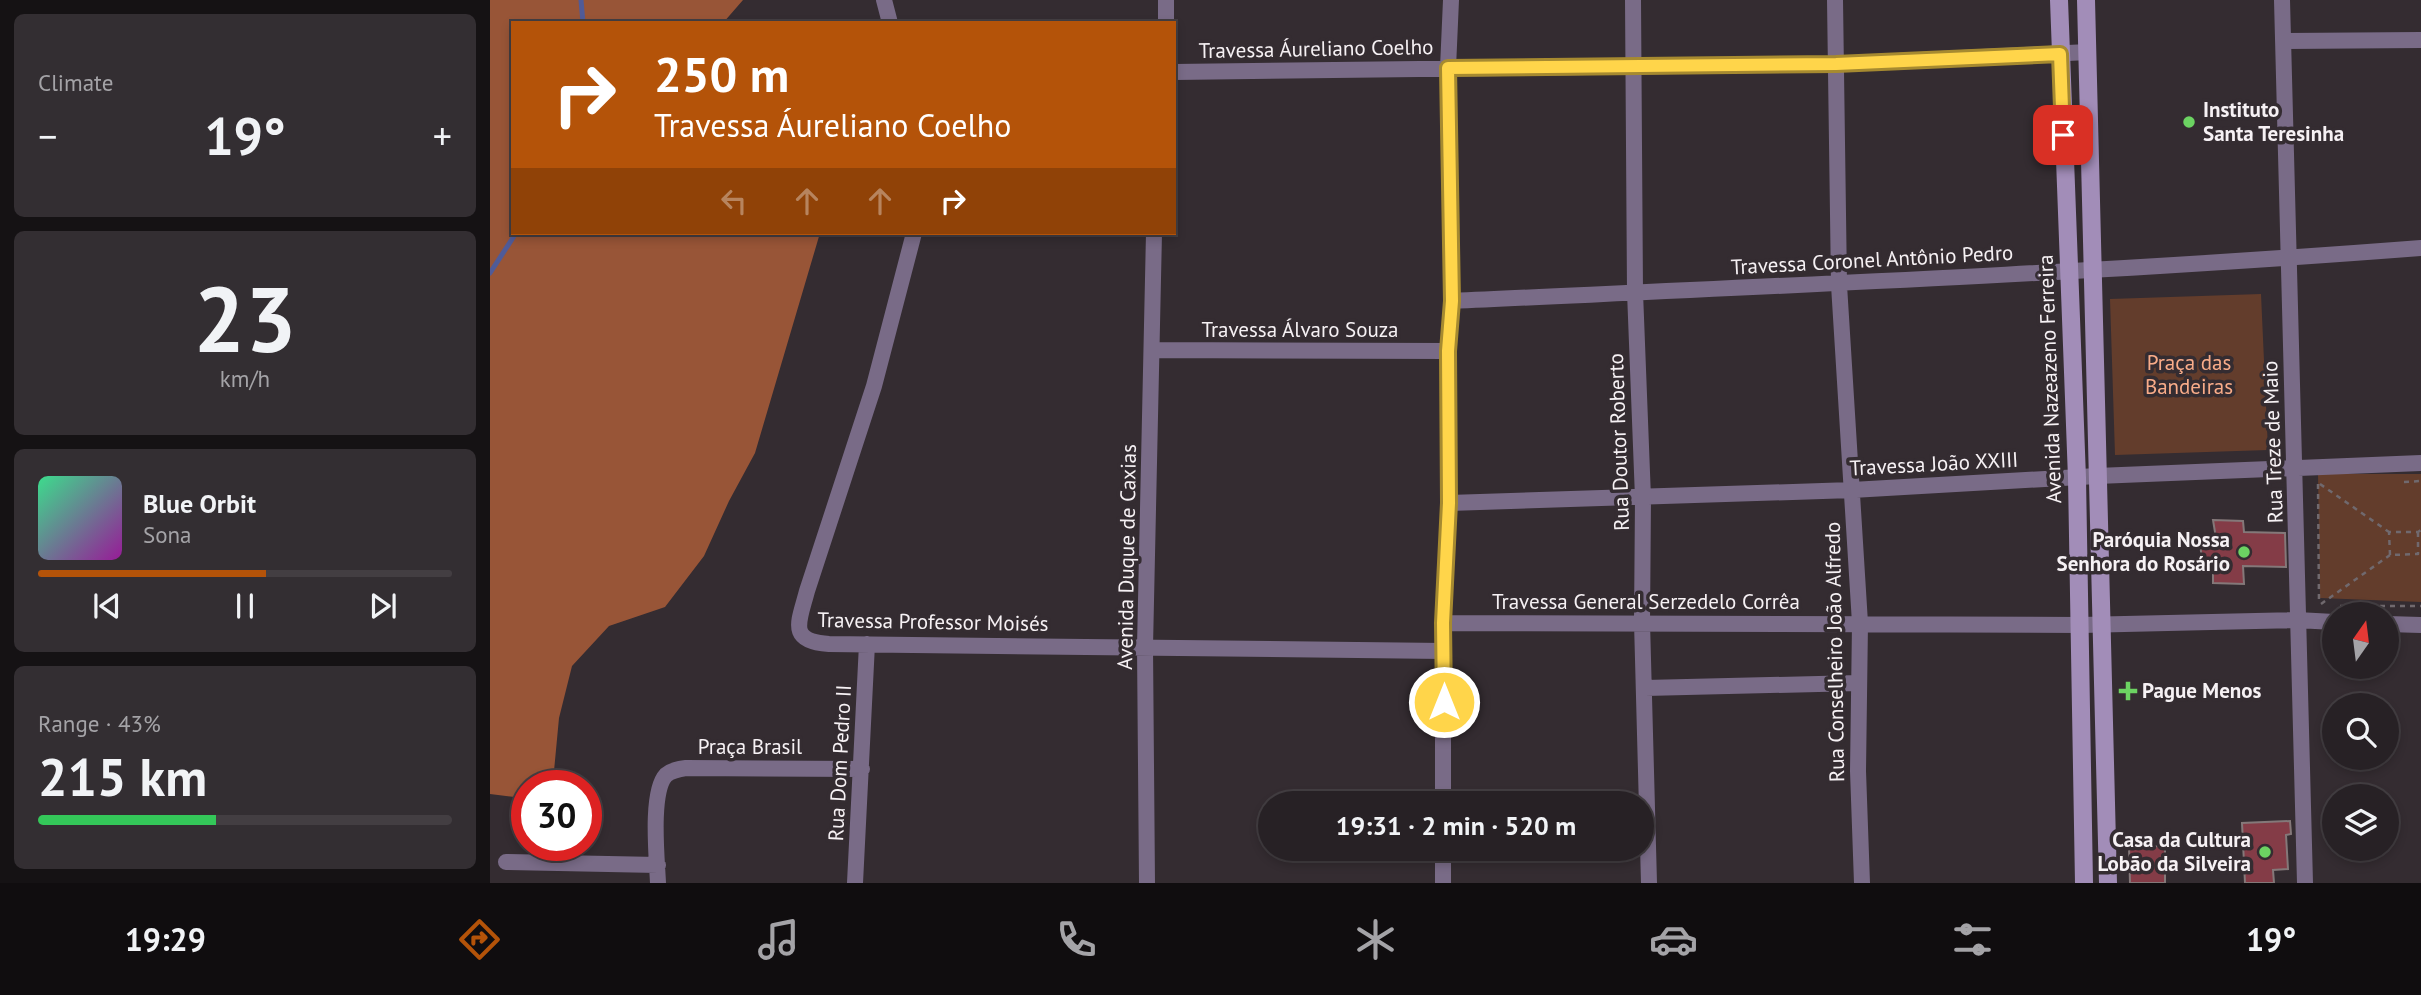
<!DOCTYPE html>
<html lang="en">
<head>
<meta charset="utf-8">
<style>
	body { margin:0; font-family:"PT Sans",sans-serif; background:#332e32; color:#f1f3f6; height:100vh; display:flex; flex-direction:column; font-size:26px; white-space:nowrap }
	* { box-sizing:border-box; margin:0 }
	p { font-size:23px; color:#a4a3a7 }
	.icon { flex:none; width:38px; height:38px; fill:none; stroke:currentColor; stroke-width:2; stroke-linecap:round; stroke-linejoin:round }
	.map { position:relative; flex:1; overflow:hidden }
	.sheet { display:flex; flex-direction:column; gap:14px; padding:14px; background:#151214; width:490px }
	.sheet>* { flex:none }
	.hud { position:absolute; left:21px; top:21px; width:665px; height:214px; border-radius:0px; box-shadow:0 4px 10px #0003,0 0 0 2px #433e42; background:#b45309; color:#fff; overflow:hidden }
	.needle { width:46px; rotate:14deg }
	.buttons { position:absolute; left:1832px; top:602px; display:grid; gap:14px }
	.buttons a { display:grid; place-items:center; width:77px; height:77px; border-radius:50%; background:#272125; box-shadow:0 4px 10px #0003,0 0 0 2px #433e42; font-size:35px }
	.speed { position:absolute; left:21px; top:770px; display:flex; gap:14px; font-size:35px; font-weight:700; text-align:center }
	.speed>* { display:grid; place-content:center; width:91px; height:91px; border-radius:50%; background:#272125; box-shadow:0 4px 10px #0003,0 0 0 2px #433e42; line-height:1 }
	.speed .limit { border:10px solid #d22; background:#fff; color:#111 }
	.pin { position:absolute; display:grid; place-items:center; width:60px; height:60px; color:#fff; margin:-30px; border-radius:14px; box-shadow:0 4px 10px #0006 }
	.me { position:absolute; width:77px; margin:-38px; rotate:0deg; stroke-linejoin:round; filter:drop-shadow(0 0 5px #0008) }
	.turn { display:flex; align-items:center; gap:24px; height:147px; padding:0 28px; font-size:32px }
	.turn .icon { width:91px; height:91px; stroke-width:2.5 }
	.turn b { display:block; font-size:49px; line-height:60px }
	.lanes { display:flex; align-items:center; height:66px; padding:0 28px; background:#0003; justify-content:center; gap:35px; direction:ltr }
	.lanes .off { opacity:.35 }
	.big { font-size:52px; font-weight:600; line-height:1.1 }
	.sheet .card { flex:1; display:flex; flex-direction:column; justify-content:center; gap:10px; min-width:0; padding:0 24px; border-radius:10px; background:#332e32 }
	.sheet .dial { align-items:center; gap:0 }
	.dial b { font-size:91px; line-height:1 }
	.song { display:flex; align-items:center; gap:21px }
	.cover { width:84px; height:84px; border-radius:10px; background:linear-gradient(135deg,hsl(150 70% 55%),hsl(300 70% 35%)) }
	.played { height:7px; border-radius:4px; background:linear-gradient(90deg,#b45309 55%,#433e42 55%) }
	.keys { display:flex; justify-content:space-around; direction:ltr }
	.heat { display:flex; justify-content:space-between; align-items:center; font-size:38px; direction:ltr }
	.charge { height:10px; border-radius:5px; background:linear-gradient(90deg,#34c759 43%,#433e42 0) }
	.trip { position:absolute; left:768px; top:791px; width:396px; height:70px; border-radius:35px; background:#272125; box-shadow:0 4px 10px #0003,0 0 0 2px #433e42; font-weight:600; line-height:70px; text-align:center }
	.menu { display:flex; height:112px; justify-content:space-around; align-items:center; background:#100d0f; color:#a4a3a7 }
	.menu .icon { width:49px; height:49px }
	.menu .on { color:#b45309 }
	.menu b { font-size:32px; color:#f1f3f6 }
	main { display:flex; flex:1; min-height:0 }
	.map>svg:first-child { display:block }
	.green { fill:#633d2c }
	.forest { fill:#985537 }
	.lines { fill:none; stroke-linecap:round; stroke-linejoin:round }
	.stream { stroke:#505b98; stroke-width:5 }
	.building { fill:#843c47; stroke:#847879; stroke-width:2 }
	.path { stroke:#70696e; stroke-width:2.5; stroke-dasharray:5 5; stroke-linecap:butt }
	.street { stroke:#796b87; stroke-width:16 }
	.secondary { stroke:#a28db8; stroke-width:18 }
	.route-casing { stroke:#a68a30; stroke-width:18 }
	.route { stroke:#ffd54a; stroke-width:12 }
	.poi-dot { fill:#6cd362; stroke:#342c31; stroke-width:2.5 }
	.labels { text-anchor:middle; stroke-width:7; stroke-linejoin:round; paint-order:stroke }
	.street-label { font-size:21px; fill:#f6f1f4; stroke:#342c31 }
	.poi-label { font-size:21px; font-weight:bold; fill:#f6f1f4; stroke:#342c31; text-anchor:start }
	.park-label { font-size:21px; fill:#f9ac89; stroke:#342c31 }
</style>
</head>
<body>
<main>
<section class="sheet">
<div class="card"><p>Climate</p>
<div class="heat"><a>−</a><b class="big">19°</b><a>+</a></div>
</div>
<div class="card dial"><b>23</b><p>km/h</p></div>
<div class="card">
<div class="song"><i class="cover"></i><div><b>Blue Orbit</b><p>Sona</p></div></div>
<div class="played"></div>
<div class="keys"><svg class="icon" aria-label="previous" viewBox="0 0 24 24"><path d="M18 5L8 12l10 7zM5 5v14"/></svg><svg class="icon" aria-label="pause" viewBox="0 0 24 24"><path d="M8 5v14M16 5v14"/></svg><svg class="icon" aria-label="next" viewBox="0 0 24 24"><path d="M6 5l10 7-10 7zM19 5v14"/></svg></div>
</div>
<div class="card"><p>Range · 43%</p><b class="big">215 km</b><div class="charge"></div></div>
</section>
<div class="map">
<svg width="1931" height="883" viewBox="0 0 1931 883">
	<rect width="100%" height="100%" fill="#342c31"/>
	<path class="green" d="M1771 294 1778 450 1625 455 1620 299Z
		M1828 474H1931V602L1830 598Z"/>
	<path class="forest" d="M0 0H253L233 23H23V233H330L265 453 239 501 214 556 175 607 119 626 82 666 69 718 64 771 42 786H37V789L25 797 0 794Z"/>
	<g class="lines">
		<path class="stream" d="M91 0 93 23
			M0 273 26 233"/>
	</g>
	<path class="building" d="M1723 520 1753 521 1754 532 1795 533 1796 567 1753 566 1754 584 1723 583V564L1712 559 1710 544 1726 538Z
		M1800 821 1801 834 1796 835 1798 869 1783 870 1784 883H1755L1752 823Z
		M1675 846V883H1640L1639 847Z"/>
	<g class="lines">
		<path class="path" d="M1914 482 1931 481
			M1828 484 1829 603
			M1830 484 1899 532
			M1928 532V554L1900 555 1899 532H1928L1931 530
			M1831 604 1900 555
			M1850 606H1931"/>
		<path class="street" d="M394 0 400 23
			M676 0V23
			M1143 0 1145 292 1153 498 1152 622 1159 883
			M1345 0 1349 285 1370 623 1368 771 1372 883
			M1792 0 1815 883
			M1793 41 1931 40
			M684 72 1346 64 1598 52
			M424 233 384 386 317 591C309 622 297 641 339 644L954 651
			M962 301C1285 286 1608 273 1931 248
			M662 350 958 351
			M959 503 1362 490 1607 476 1931 463
			M953 623 1591 625 1807 620 1844 622
			M1897 624 1931 625
			M1155 688 1369 683
			M953 803V623L959 503 958 351 962 301 958 68 961 0
			M16 862 168 865
			M168 883C167 859 160 792 176 775 182 770 189 769 196 768L372 769
			M365 883 377 644
			M657 883 655 647 664 233
			M953 883V849"/>
		<path class="secondary" d="M1569 0 1587 478 1594 883
			M1596 0 1618 883"/>
	</g>
	<g class="lines">
		<g class="route-casing">
			<path id="route" d="M954 702 953 623 959 503 958 351 962 301 958 68 1346 64 1570 54 1573 135"/>
		</g>
		<use href="#route" class="route"/>
	</g>
	<g class="poi-dot">
		<circle cx="1699" cy="122" r="7"/>
		<circle cx="1754" cy="552" r="7"/>
		<path d="M1634.5 680.5h7v7h7v7h-7v7h-7v-7h-7v-7h7z"/>
		<circle cx="1775" cy="852" r="7"/>
	</g>
	<g class="labels">
		<g class="street-label">
			<text transform="translate(826 49) rotate(-1)" y="7">Travessa Áureliano Coelho</text>
			<text transform="translate(1382 260) rotate(-3)" y="7">Travessa Coronel Antônio Pedro</text>
			<text x="810" y="337">Travessa Álvaro Souza</text>
			<text transform="translate(1560 379) rotate(-92)" y="7">Avenida Nazeazeno Ferreira</text>
			<text transform="translate(1129 442) rotate(-92)" y="7">Rua Doutor Roberto</text>
			<text transform="translate(1783 442) rotate(-92)" y="7">Rua Treze de Maio</text>
			<text transform="translate(1444 464) rotate(-3)" y="7">Travessa João XXIII</text>
			<text transform="translate(637 557) rotate(-89)" y="7">Avenida Duque de Caxias</text>
			<text x="1156" y="609">Travessa General Serzedelo Corrêa</text>
			<text transform="translate(443 622) rotate(1)" y="7">Travessa Professor Moisés</text>
			<text transform="translate(1345 652) rotate(-91)" y="7">Rua Conselheiro João Alfredo</text>
			<text x="260" y="754">Praça Brasil</text>
			<text transform="translate(350 763) rotate(-87)" y="7">Rua Dom Pedro II</text>
		</g>
		<g class="poi-label">
			<text x="1713" y="117">Instituto<tspan x="1713" dy="24">Santa Teresinha</tspan></text>
			<text x="1740" y="547" text-anchor="end">Paróquia Nossa<tspan x="1740" dy="24">Senhora do Rosário</tspan></text>
			<text x="1652" y="698">Pague Menos</text>
			<text x="1761" y="847" text-anchor="end">Casa da Cultura<tspan x="1761" dy="24">Lobão da Silveira</tspan></text>
		</g>
		<g class="park-label">
			<text x="1699" y="370">Praça das<tspan x="1699" dy="24">Bandeiras</tspan></text>
		</g>
	</g>
</svg>
<div class="buttons">
<a><svg class="needle" viewBox="-14 -14 28 28"><path d="M0-13l5 13h-10z" fill="#e53935"/><path d="M0 13l5-13h-10z" fill="#a4a3a7"/></svg></a>
<a><svg class="icon" aria-label="search" viewBox="0 0 24 24"><circle cx="10" cy="10" r="6"/><path d="M15 15l6 6"/></svg></a>
<a><svg class="icon" aria-label="layers" viewBox="0 0 24 24"><path d="M12 4l9 5-9 5-9-5zM3 14l9 5 9-5"/></svg></a>
</div>
<div class="speed"><div class="limit">30</div></div>
<div class="pin" style="left:1573px;top:135px;background:#d93025"><svg class="icon" aria-label="arrive" viewBox="0 0 24 24"><path d="M6 21V4h12l-3 4 3 4H6"/></svg></div>
<svg class="me" style="left:954px;top:702px" viewBox="-20 -20 40 40"><circle r="17" fill="#ffd54a" stroke="#fff" stroke-width="3"/><path d="M0-11L8 9 0 5-8 9z" fill="#fff"/></svg>
<div class="trip">19:31 · 2 min · 520 m</div>
<div class="hud">
<div class="turn"><svg class="icon" aria-label="right" viewBox="0 0 24 24"><path d="M7 20v-9h11M14 6l5 5-5 5"/></svg><div><b>250 m</b>Travessa Áureliano Coelho</div></div>
<div class="lanes"><svg class="icon off" aria-label="left" viewBox="0 0 24 24"><path d="M17 20v-9H6M10 6l-5 5 5 5"/></svg><svg class="icon off" aria-label="ahead" viewBox="0 0 24 24"><path d="M12 20V5M6 11l6-6 6 6"/></svg><svg class="icon off" aria-label="ahead" viewBox="0 0 24 24"><path d="M12 20V5M6 11l6-6 6 6"/></svg><svg class="icon" aria-label="right" viewBox="0 0 24 24"><path d="M7 20v-9h11M14 6l5 5-5 5"/></svg></div>
</div>
</div>
</main>
<nav class="menu">
<b>19:29</b>
<svg class="icon on" aria-label="directions" viewBox="0 0 24 24"><path d="M12 3l9 9-9 9-9-9zM9 14v-3h6M13 9l2 2-2 2"/></svg>
<svg class="icon" aria-label="music" viewBox="0 0 24 24"><path d="M9 18V5l10-2v13"/><circle cx="6" cy="18" r="3"/><circle cx="16" cy="16" r="3"/></svg>
<svg class="icon" aria-label="phone" viewBox="0 0 24 24"><path d="M5 4h4l2 5-3 2q2 4 5 5l2-3 5 2v4C11 20 4 13 5 4z"/></svg>
<svg class="icon" aria-label="climate" viewBox="0 0 24 24"><path d="M12 3v18M4 7l16 10M4 17L20 7"/></svg>
<svg class="icon" aria-label="car" viewBox="0 0 24 24"><path d="M5 17H2v-5l4-1 3-4h7l3 4 3 1v5h-3M9 17h6M6 11h13"/><circle cx="7" cy="17" r="2"/><circle cx="17" cy="17" r="2"/></svg>
<svg class="icon" aria-label="filters" viewBox="0 0 24 24"><path d="M4 7h16M4 17h16"/><circle cx="9" cy="7" r="2"/><circle cx="15" cy="17" r="2"/></svg>
<b>19°</b>
</nav>
</body>
</html>
